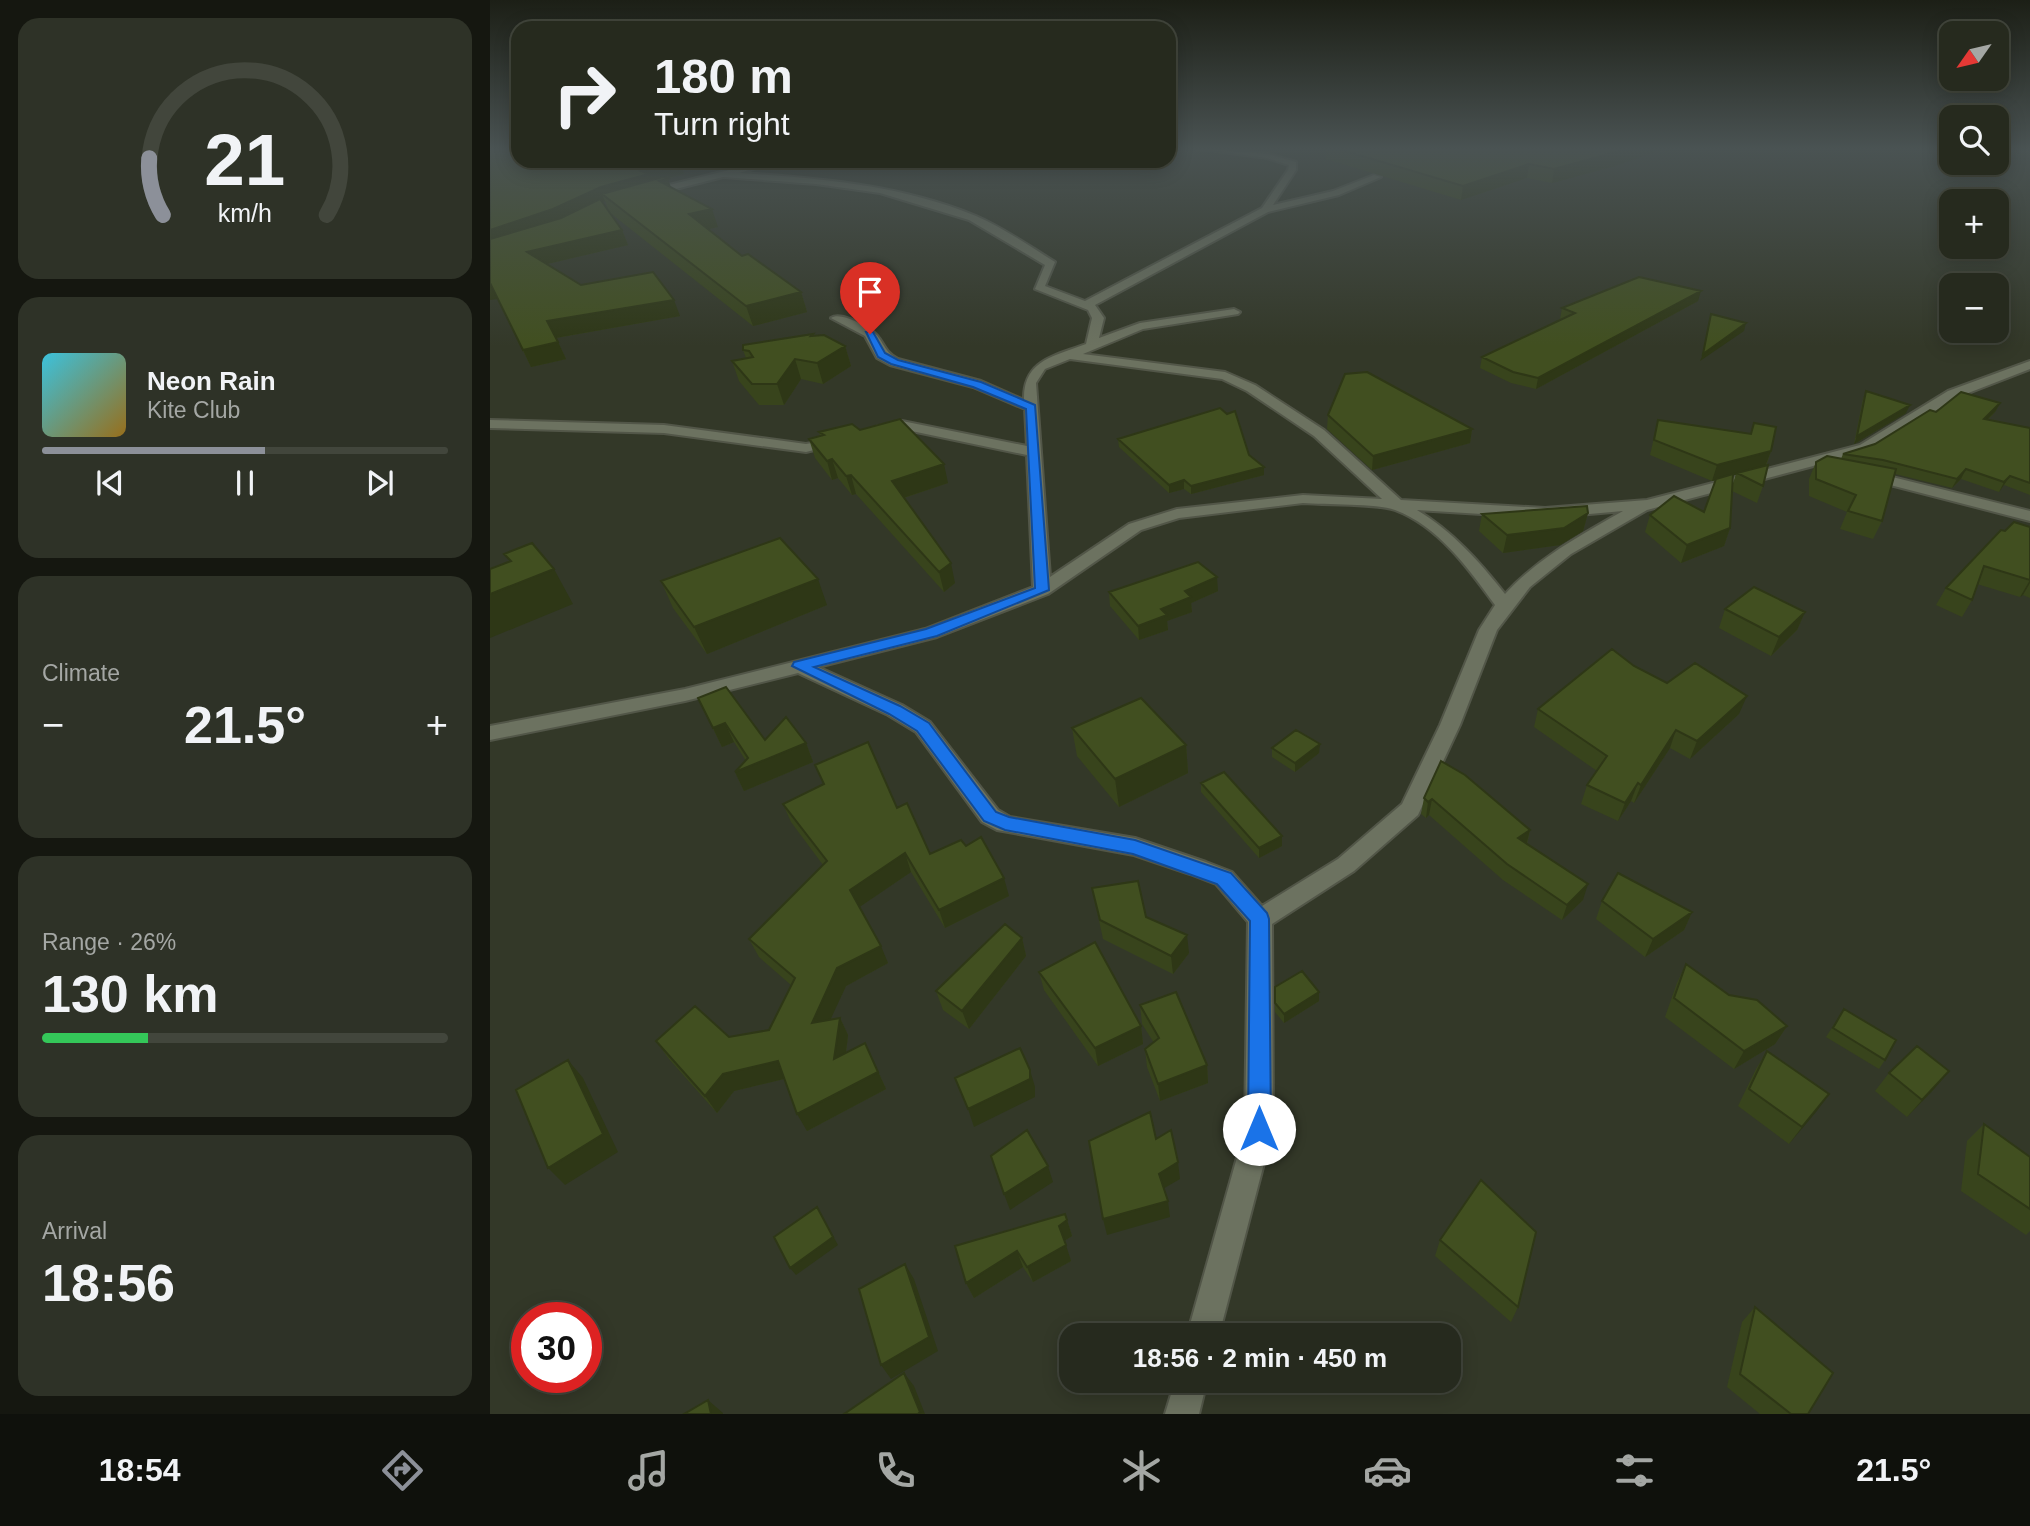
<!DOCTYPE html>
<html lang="en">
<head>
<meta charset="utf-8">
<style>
	body { margin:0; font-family:Arial,sans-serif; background:#2e3227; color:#f1f3f6; height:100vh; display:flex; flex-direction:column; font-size:26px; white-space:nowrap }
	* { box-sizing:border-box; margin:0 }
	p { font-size:23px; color:#a4a7a4 }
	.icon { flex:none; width:38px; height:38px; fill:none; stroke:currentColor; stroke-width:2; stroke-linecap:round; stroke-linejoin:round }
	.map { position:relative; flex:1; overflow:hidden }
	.details { display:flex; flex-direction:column; gap:18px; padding:18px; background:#151710; width:490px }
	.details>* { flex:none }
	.top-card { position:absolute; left:21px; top:21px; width:665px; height:147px; border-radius:21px; box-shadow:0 4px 18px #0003,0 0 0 2px #42463c; background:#262a1e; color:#f1f3f6; overflow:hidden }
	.needle { width:46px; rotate:236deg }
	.tools { position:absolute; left:1449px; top:21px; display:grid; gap:14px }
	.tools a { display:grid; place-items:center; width:70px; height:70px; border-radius:14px; background:#262a1e; box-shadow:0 4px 18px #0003,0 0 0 2px #42463c; font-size:35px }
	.speed { position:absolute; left:21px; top:1302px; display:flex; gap:14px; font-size:35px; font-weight:700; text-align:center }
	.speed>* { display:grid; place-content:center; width:91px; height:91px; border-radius:50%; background:#262a1e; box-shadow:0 4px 18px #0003,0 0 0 2px #42463c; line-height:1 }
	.speed .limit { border:10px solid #d22; background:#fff; color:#111 }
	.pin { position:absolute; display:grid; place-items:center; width:60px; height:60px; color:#fff; margin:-72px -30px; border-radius:50% 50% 50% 0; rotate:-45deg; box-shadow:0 0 7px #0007 }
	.pin .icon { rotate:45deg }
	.me { position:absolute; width:77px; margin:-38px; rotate:0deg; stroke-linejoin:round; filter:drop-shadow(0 0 5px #0008) }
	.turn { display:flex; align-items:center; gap:24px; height:147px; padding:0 28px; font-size:32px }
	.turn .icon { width:91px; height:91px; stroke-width:2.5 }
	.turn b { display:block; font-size:49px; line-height:60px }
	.big { font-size:52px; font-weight:700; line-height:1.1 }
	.details .card { flex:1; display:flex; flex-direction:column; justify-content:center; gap:10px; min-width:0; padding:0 24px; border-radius:21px; background:#2e3227 }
	.details .dial { align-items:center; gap:0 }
	.dial svg { height:182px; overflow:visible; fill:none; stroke:#42463c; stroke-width:7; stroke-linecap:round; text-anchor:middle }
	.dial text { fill:#f1f3f6; stroke:none }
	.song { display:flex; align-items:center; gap:21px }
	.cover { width:84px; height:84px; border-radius:10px; background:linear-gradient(135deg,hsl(190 70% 55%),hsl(40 70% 35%)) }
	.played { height:7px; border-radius:4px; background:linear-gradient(90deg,#8c9099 55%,#42463c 55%) }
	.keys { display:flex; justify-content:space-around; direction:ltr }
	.heat { display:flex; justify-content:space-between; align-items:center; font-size:38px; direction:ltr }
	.charge { height:10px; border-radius:5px; background:linear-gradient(90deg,#34c759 26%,#42463c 0) }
	.trip { position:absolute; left:569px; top:1323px; width:402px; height:70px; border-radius:21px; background:#262a1e; box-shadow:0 4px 18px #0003,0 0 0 2px #42463c; font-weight:700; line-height:70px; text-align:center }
	.tab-bar { display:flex; height:112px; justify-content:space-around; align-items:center; background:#0f110c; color:#a4a7a4 }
	.tab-bar .icon { width:49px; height:49px }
	.tab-bar .active { color:#8c9099 }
	.tab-bar b { font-size:32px; color:#f1f3f6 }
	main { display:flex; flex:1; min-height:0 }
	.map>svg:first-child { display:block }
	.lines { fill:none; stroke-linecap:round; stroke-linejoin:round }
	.minor-casing { stroke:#525648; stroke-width:4 }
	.minor { fill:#6c7260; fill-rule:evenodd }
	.wall { fill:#38441c; fill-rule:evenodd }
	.shaded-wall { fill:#2e3716 }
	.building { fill:#414f20; stroke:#2e3716; stroke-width:2 }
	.route { fill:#1a73e8; stroke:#114b97; stroke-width:2 }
</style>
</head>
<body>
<main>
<section class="details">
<div class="card dial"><svg viewBox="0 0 100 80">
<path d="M14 69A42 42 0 1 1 86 69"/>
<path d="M14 69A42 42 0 0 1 8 44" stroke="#8c9099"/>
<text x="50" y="56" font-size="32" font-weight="700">21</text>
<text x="50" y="72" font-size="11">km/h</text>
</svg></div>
<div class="card">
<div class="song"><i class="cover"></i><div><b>Neon Rain</b><p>Kite Club</p></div></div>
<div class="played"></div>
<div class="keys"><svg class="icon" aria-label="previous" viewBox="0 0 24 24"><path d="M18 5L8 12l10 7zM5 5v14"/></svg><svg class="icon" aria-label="pause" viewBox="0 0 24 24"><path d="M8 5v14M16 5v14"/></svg><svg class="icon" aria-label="next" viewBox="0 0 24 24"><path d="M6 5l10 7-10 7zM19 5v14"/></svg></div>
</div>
<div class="card"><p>Climate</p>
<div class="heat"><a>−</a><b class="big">21.5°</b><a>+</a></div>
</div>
<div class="card"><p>Range · 26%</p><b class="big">130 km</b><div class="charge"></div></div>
<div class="card"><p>Arrival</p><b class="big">18:56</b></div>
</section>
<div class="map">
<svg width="1540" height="1414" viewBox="0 0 1540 1414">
	<rect width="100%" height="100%" fill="#333828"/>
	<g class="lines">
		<g class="minor-casing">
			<path id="minor" d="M704 148 778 154 806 162V170L783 205 843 191 884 175 891 177 849 195 778 212 605 305 614 318 609 338 650 323 744 309 750 312 748 314 653 329 593 354 735 372 765 385 834 430 911 500 1055 508 1157 500 1370 445 1458 391 1540 361V369L1468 397 1380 451 1157 510 1081 554 1040 587 1007 630 970 725 928 815 864 871 782 924 783 1129 729 1335H697L755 1129 758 922 726 884 700 874 644 855 507 830 492 822 426 732 398 715 308 673 195 701 0 740V726L195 689 435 629 543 587 537 455 412 429 393 431 386 427 412 421 537 446 535 409 483 387 400 365 387 358 375 336 341 318C350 312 373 324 382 331 394 339 392 351 408 359L491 381 534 400C533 359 566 356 596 344L602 318 598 310 545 289 555 265 479 220 390 193 326 184 233 177 158 196 155 191 275 161H289L249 173C329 178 411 185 486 216 514 228 539 246 565 262L555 286 595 301 772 208 798 170 799 165 777 158ZM580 359 732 379 757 391 824 436 892 499 813 495 687 509 639 524 560 577 546 383 555 369ZM813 503C835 505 887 503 905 510 948 526 979 569 1005 605L989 630 950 725 912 804 848 859 772 906 742 872 716 862 645 838 520 817 508 810 440 722 412 705 328 667 447 637 558 594 651 530 689 518ZM927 510 1055 518 1133 511C1091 535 1048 558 1015 594 989 561 963 532 927 510Z
				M0 420 174 425 316 444 345 439 352 443 316 452 174 433 0 428Z
				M1378 471 1540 511V521L1373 478V472Z
				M685 1381H717L709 1414H675Z"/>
		</g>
		<use href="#minor" class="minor"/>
	</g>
	<path class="wall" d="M0 148 189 161 194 174 177 179 181 188 228 227 218 229 252 256 311 292 317 312 263 326 119 212 115 201 112 203 132 230 138 245 57 264 91 285 190 316 66 338 76 359 41 367 8 299Z
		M836 148H1175L1125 166 1062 183 1037 178 971 200 836 159Z
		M1208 301 1046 389 1021 383 990 368 992 357 1071 319H1070L1072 308Z
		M324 336 355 346 361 366 333 384 311 379 294 405H269L249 381 242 361 256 358 253 350Z
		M1376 391 1416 413 1364 444 1373 399Z
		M1510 403 1505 412 1498 420 1540 428V495L1514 485 1509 492 1471 479 1462 488 1405 474 1392 521 1383 539 1350 529 1357 512 1319 496V479L1326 462 1351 459 1353 454 1385 444 1446 412Z
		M838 415 982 429 980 443 882 470 837 429Z
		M1168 420 1260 434 1264 423 1281 451 1276 466 1273 486 1267 503 1242 491 1240 528 1234 546 1191 563 1155 532 1160 515 1214 512 1226 480 1222 481 1160 455ZM1246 474 1242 486 1243 475Z
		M329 432 458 483 414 498 465 583 454 592 366 494 362 495 348 478 342 480 325 458 319 439 330 436Z
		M628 439 759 455 774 475 701 494 694 489 679 493 629 447Z
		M1098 513 1093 531 1070 545 1013 553 989 531 992 514Z
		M1540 527V598L1533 595 1530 597 1487 584 1482 600 1472 617 1446 605 1456 588 1515 531Z
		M171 581 337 605 217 654 183 608Z
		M728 591 701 603 702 612 677 621 678 630 649 640 620 606 619 592Z
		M1235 609 1315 612 1307 630 1281 656 1229 628Z
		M1144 666 1177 683 1249 714 1200 759 1180 748 1144 803 1141 801 1128 821 1091 804 1097 785 1107 771 1044 727 1048 709Z
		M208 698 275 740 316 743 323 762 254 791 245 772 256 761 244 742 232 747Z
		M582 728 696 745 698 773 629 807 587 756Z
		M782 748 829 753 805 772 782 757Z
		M951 761 1040 830 1037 844 1093 900 1072 920 1013 880 939 815 936 818 931 814 934 798Z
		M711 783 792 846 769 858 711 792Z
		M293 804 407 808 440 854 519 896 455 928 421 872 369 907 398 963 356 986 340 1019 350 1018 358 1035 356 1053 383 1060 396 1089 317 1131 294 1079 244 1091 227 1113 179 1059 166 1041 239 1037 279 1030 301 985 269 957 259 939 333 865 301 822Z
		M602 888 699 953 683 974 613 939Z
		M1112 901 1202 912 1194 930 1155 957 1106 919Z
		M532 938 536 956 479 1029 453 1010 446 991Z
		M1196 964 1239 995 1297 1026 1285 1044 1244 1069 1175 1017 1187 983Z
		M549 972 651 1026 653 1044 608 1066 554 990Z
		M785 987 829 1001 794 1023 785 1012Z
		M650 1005 717 1065 718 1083 670 1101 657 1067 655 1049 664 1043 652 1024Z
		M1354 1009 1395 1060 1389 1069 1336 1037Z
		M1277 1051 1339 1094 1299 1144 1248 1106 1266 1069Z
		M1399 1073 1444 1089 1417 1117 1385 1091Z
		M1494 1124 1540 1157V1231L1536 1235 1471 1191 1477 1141Z
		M577 1220 582 1236 574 1241 581 1261 543 1282 533 1267 484 1298 476 1283Z
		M950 1240 1028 1307 1021 1322 945 1256Z
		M1265 1307 1318 1414H1270L1237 1387 1252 1322Z"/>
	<path class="shaded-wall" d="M1140 148H1175L1125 166 1062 183 1064 169Z
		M189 161 194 174 112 194 115 201 69 224 0 247V230L151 171Z
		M1039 164 1037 178 971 200 973 186Z
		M178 179 184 196 169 181Z
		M222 209 228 227 205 232 199 214Z
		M132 230 138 245 44 267 37 252Z
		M0 283 8 299 0 300Z
		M1211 291 1208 301 1046 389 1048 378Z
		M311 292 317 312 263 326 256 306Z
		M184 300 190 316 65 338 57 321Z
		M1256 323 1254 331 1210 361 1213 354Z
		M68 342 76 359 41 367 33 350Z
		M355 346 361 366 333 384 327 363Z
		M305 359 311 379 294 405 287 384Z
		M1510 403 1505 412 1489 428 1494 419Z
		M1420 405 1416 413 1364 444 1367 436Z
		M982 429 980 443 882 470 883 456Z
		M1281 451 1275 467 1222 481 1227 465Z
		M342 459 348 478 342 480 337 461Z
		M454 464 458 483 407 500 402 481Z
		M774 467V475L701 494V486Z
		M1476 469 1471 479 1462 488 1467 479Z
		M361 475 366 494 362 495 356 476Z
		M1520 476 1514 485 1509 492 1514 482Z
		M694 480V489L679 493V485Z
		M1098 513 1093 531 1070 545 1013 553 1017 535Z
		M1240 528 1234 546 1191 563 1197 545Z
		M461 563 465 583 454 592 449 572Z
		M64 569 83 604 0 638V594Z
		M727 577 728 591 701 603 702 612 677 621 678 630 649 640 648 626 695 591Z
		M328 579 337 605 217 654 204 627Z
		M1540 580V583L1533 595 1530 597Z
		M1315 612 1307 630 1281 656 1289 637Z
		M1257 696 1249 714 1200 759 1207 741Z
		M235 723 244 742 232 747 223 728Z
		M1186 730 1180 748 1144 803 1151 785Z
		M316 743 323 762 254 791 245 772Z
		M830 744 829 753 805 772V763Z
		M696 745 698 773 629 807 625 779Z
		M1148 783 1141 801 1128 821 1135 803Z
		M942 799 939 815 936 818 938 802Z
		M1040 830 1036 846 1028 838Z
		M792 836V846L769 858V848Z
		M415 853 421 872 368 908 360 890Z
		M514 878 519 896 455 928 449 910Z
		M1098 884 1093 900 1072 920 1077 905Z
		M1202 912 1194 930 1155 957 1163 939Z
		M697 935 699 953 683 974 681 956Z
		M532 938 536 956 479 1029 472 1011Z
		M391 946 398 963 356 986 331 1040 322 1023 347 968Z
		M829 992V1001L794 1023V1014Z
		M350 1018 358 1035 353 1076 344 1059Z
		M651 1026 653 1044 608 1066 605 1048Z
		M1297 1026 1285 1044 1244 1069 1254 1051Z
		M375 1043 396 1089 317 1131 307 1114Z
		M78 1060 93 1078 128 1152 75 1185 58 1168Z
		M288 1061 298 1078 244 1091 227 1113 215 1096 233 1074Z
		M717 1065 718 1083 670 1101 668 1084Z
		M540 1070 545 1087V1097L484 1127 478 1109Z
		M1459 1071 1444 1089 1417 1117 1432 1100Z
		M1339 1094 1326 1112 1299 1144 1312 1127Z
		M688 1162 690 1179 671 1190 669 1174Z
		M558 1166 563 1182 520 1210 514 1194Z
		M678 1201 680 1217 617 1235 613 1219Z
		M327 1207 348 1245 306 1275 300 1268Z
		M577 1220 582 1236 574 1241 569 1226Z
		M576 1245 581 1261 543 1282 537 1267Z
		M527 1251 533 1267 484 1298 476 1283Z
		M415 1264 424 1279 448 1351 401 1379 391 1365Z
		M414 1373 424 1386 435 1414H428Z
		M218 1400 233 1413V1414H221Z"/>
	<path class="building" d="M0 148H28V161H189L151 171 159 174 111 187 63 209 0 230Z
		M845 148H1140L1064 169 1039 164 973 186Z
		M173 177 178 179 169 181 222 209 199 214 252 256 258 254 311 292 256 306 112 194Z
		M110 199 132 230 37 252 91 285 163 272 184 300 57 321 68 342 33 350 0 283V239L71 218Z
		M1149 277 1211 291 1048 378 1023 372 992 357 1085 313 1072 308Z
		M1221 314 1256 323 1213 354Z
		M323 334 321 336 334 335 355 346 327 363 305 359 287 384H262L242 361 263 357 259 351 253 350V345Z
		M877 372 982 429 883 456 838 415 855 374Z
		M1376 391 1420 405 1367 436Z
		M1471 392 1510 403 1494 419 1540 428V483L1520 476 1514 482 1476 469 1467 479 1393 460 1353 454 1385 444 1440 410 1446 412Z
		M730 408 737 414 745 411 759 455 774 467 701 486 694 480 679 485 628 439Z
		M410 419 454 464 402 481 461 563 449 572 361 475 356 476 342 459 337 461 319 439 334 435 329 432 362 424 370 430Z
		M1168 420 1261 434 1264 423 1286 427 1281 451 1227 465 1164 440Z
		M1337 456 1406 469 1392 521 1358 511 1366 495 1326 479V462Z
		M1278 465 1273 486 1247 473Z
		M1243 474 1240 528 1197 545 1160 515 1184 496 1214 512 1226 479Z
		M1097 506 1098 513 1074 528 1017 535 992 514Z
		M1524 522 1540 527V580L1494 566 1482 600 1456 588 1511 530 1515 531Z
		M290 538 328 579 204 627 171 581Z
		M42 543 64 569 0 594V569L21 561 14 554Z
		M708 562 727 577 695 591 701 597 671 609 677 615 648 626 619 592Z
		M1264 587 1315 612 1289 637 1235 609Z
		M1122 649 1144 666 1177 683 1205 663 1257 696 1207 741 1186 730 1151 785 1148 783 1135 803 1097 785 1117 756 1048 709Z
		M236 687 275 740 296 717 316 743 245 772 258 758 235 723 223 728 208 698Z
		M651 698 696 745 625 779 582 728Z
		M806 730 830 744 805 763 782 748Z
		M378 742 407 808 417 803 440 854 471 840 476 846 491 837 514 878 449 910 415 853 360 890 391 946 347 968 322 1023 350 1018 344 1059 375 1043 388 1072 307 1114 288 1061 233 1074 215 1096 166 1041 205 1006 239 1037 279 1030 305 978 259 939 337 861 293 804 334 784 325 765Z
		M951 761 975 775 1040 830 1028 838 1098 884 1077 905 1017 864 942 799 938 802 934 798Z
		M734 772 792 836 769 848 711 783Z
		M1128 873 1202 912 1163 939 1112 901Z
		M648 881 656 917 697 935 681 956 610 920 602 888Z
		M515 924 532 938 472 1011 446 991Z
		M605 942 651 1026 605 1048 549 972Z
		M1196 964 1239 995 1267 1000 1297 1026 1254 1051 1184 998Z
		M812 971 829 992 794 1014 785 1003V987Z
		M686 992 717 1065 668 1084 655 1049 669 1038 650 1005Z
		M1354 1009 1406 1040 1395 1060 1343 1028Z
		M1427 1046 1459 1071 1432 1100 1399 1073Z
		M530 1048 540 1070V1079L478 1109 465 1078Z
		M1277 1051 1339 1094 1312 1127 1259 1089Z
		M78 1060 113 1134 58 1168 26 1090Z
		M660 1112 666 1139 681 1130 688 1162 669 1174 678 1201 613 1219 599 1141Z
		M1494 1124 1540 1157V1209L1488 1174Z
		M537 1130 558 1166 514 1194 501 1156Z
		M991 1180 1046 1232 1028 1307 950 1240Z
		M327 1207 343 1237 300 1268 284 1237Z
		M575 1214 577 1220 569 1226 576 1245 537 1267 527 1251 476 1283 465 1246Z
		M415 1264 439 1337 391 1365 369 1289Z
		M1265 1307 1343 1373 1318 1414H1301L1250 1374Z
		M414 1373 430 1412 428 1414H354Z
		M218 1400 221 1414H194Z"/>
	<linearGradient id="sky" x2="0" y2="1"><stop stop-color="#1c1f16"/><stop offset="0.43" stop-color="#4a5353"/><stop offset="1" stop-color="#4a5353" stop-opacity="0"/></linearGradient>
	<rect width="1540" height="346" fill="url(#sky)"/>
	<path class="route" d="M376 332H383L395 353 408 360 491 382 545 405 559 590 447 636 324 667 410 706 439 723 506 812 519 817 645 840 741 873 777 913 779 919 781 1129 777 1137 769 1140 761 1137 758 1129 760 921 727 884 643 854 515 830 494 821 427 731 399 714 302 666 304 662 436 629 545 588 536 409 483 387 401 364 388 357Z"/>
</svg>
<div class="tools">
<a><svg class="needle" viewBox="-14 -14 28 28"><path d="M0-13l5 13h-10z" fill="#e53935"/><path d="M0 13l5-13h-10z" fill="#a4a7a4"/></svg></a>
<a><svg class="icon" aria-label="search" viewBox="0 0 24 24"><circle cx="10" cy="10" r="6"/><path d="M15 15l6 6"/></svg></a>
<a>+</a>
<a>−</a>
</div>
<div class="speed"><div class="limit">30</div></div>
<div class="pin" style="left:380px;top:334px;background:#d93025"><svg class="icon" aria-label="arrive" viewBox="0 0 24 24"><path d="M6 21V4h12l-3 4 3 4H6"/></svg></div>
<svg class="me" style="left:769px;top:1129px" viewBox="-20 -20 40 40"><circle r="19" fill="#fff"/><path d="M0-13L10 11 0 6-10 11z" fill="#1a73e8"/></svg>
<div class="trip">18:56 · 2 min · 450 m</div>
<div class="top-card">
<div class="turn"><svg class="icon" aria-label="right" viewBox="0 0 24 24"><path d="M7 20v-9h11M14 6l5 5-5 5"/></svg><div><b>180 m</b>Turn right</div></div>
</div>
</div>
</main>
<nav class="tab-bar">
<b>18:54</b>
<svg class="icon active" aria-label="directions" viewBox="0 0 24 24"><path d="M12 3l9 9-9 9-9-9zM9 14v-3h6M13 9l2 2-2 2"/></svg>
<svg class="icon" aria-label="music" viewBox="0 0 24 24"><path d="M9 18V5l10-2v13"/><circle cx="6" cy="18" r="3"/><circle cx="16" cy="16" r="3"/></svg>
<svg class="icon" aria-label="phone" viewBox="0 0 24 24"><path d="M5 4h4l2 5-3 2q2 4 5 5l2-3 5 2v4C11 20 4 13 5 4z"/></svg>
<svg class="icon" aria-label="climate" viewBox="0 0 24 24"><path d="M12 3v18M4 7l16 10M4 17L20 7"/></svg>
<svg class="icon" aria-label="car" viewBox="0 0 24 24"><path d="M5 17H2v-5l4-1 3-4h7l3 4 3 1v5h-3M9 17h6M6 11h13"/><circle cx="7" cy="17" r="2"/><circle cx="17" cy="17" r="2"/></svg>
<svg class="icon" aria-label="filters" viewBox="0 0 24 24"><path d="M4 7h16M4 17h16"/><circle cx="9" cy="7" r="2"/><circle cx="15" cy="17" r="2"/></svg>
<b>21.5°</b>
</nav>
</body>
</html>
